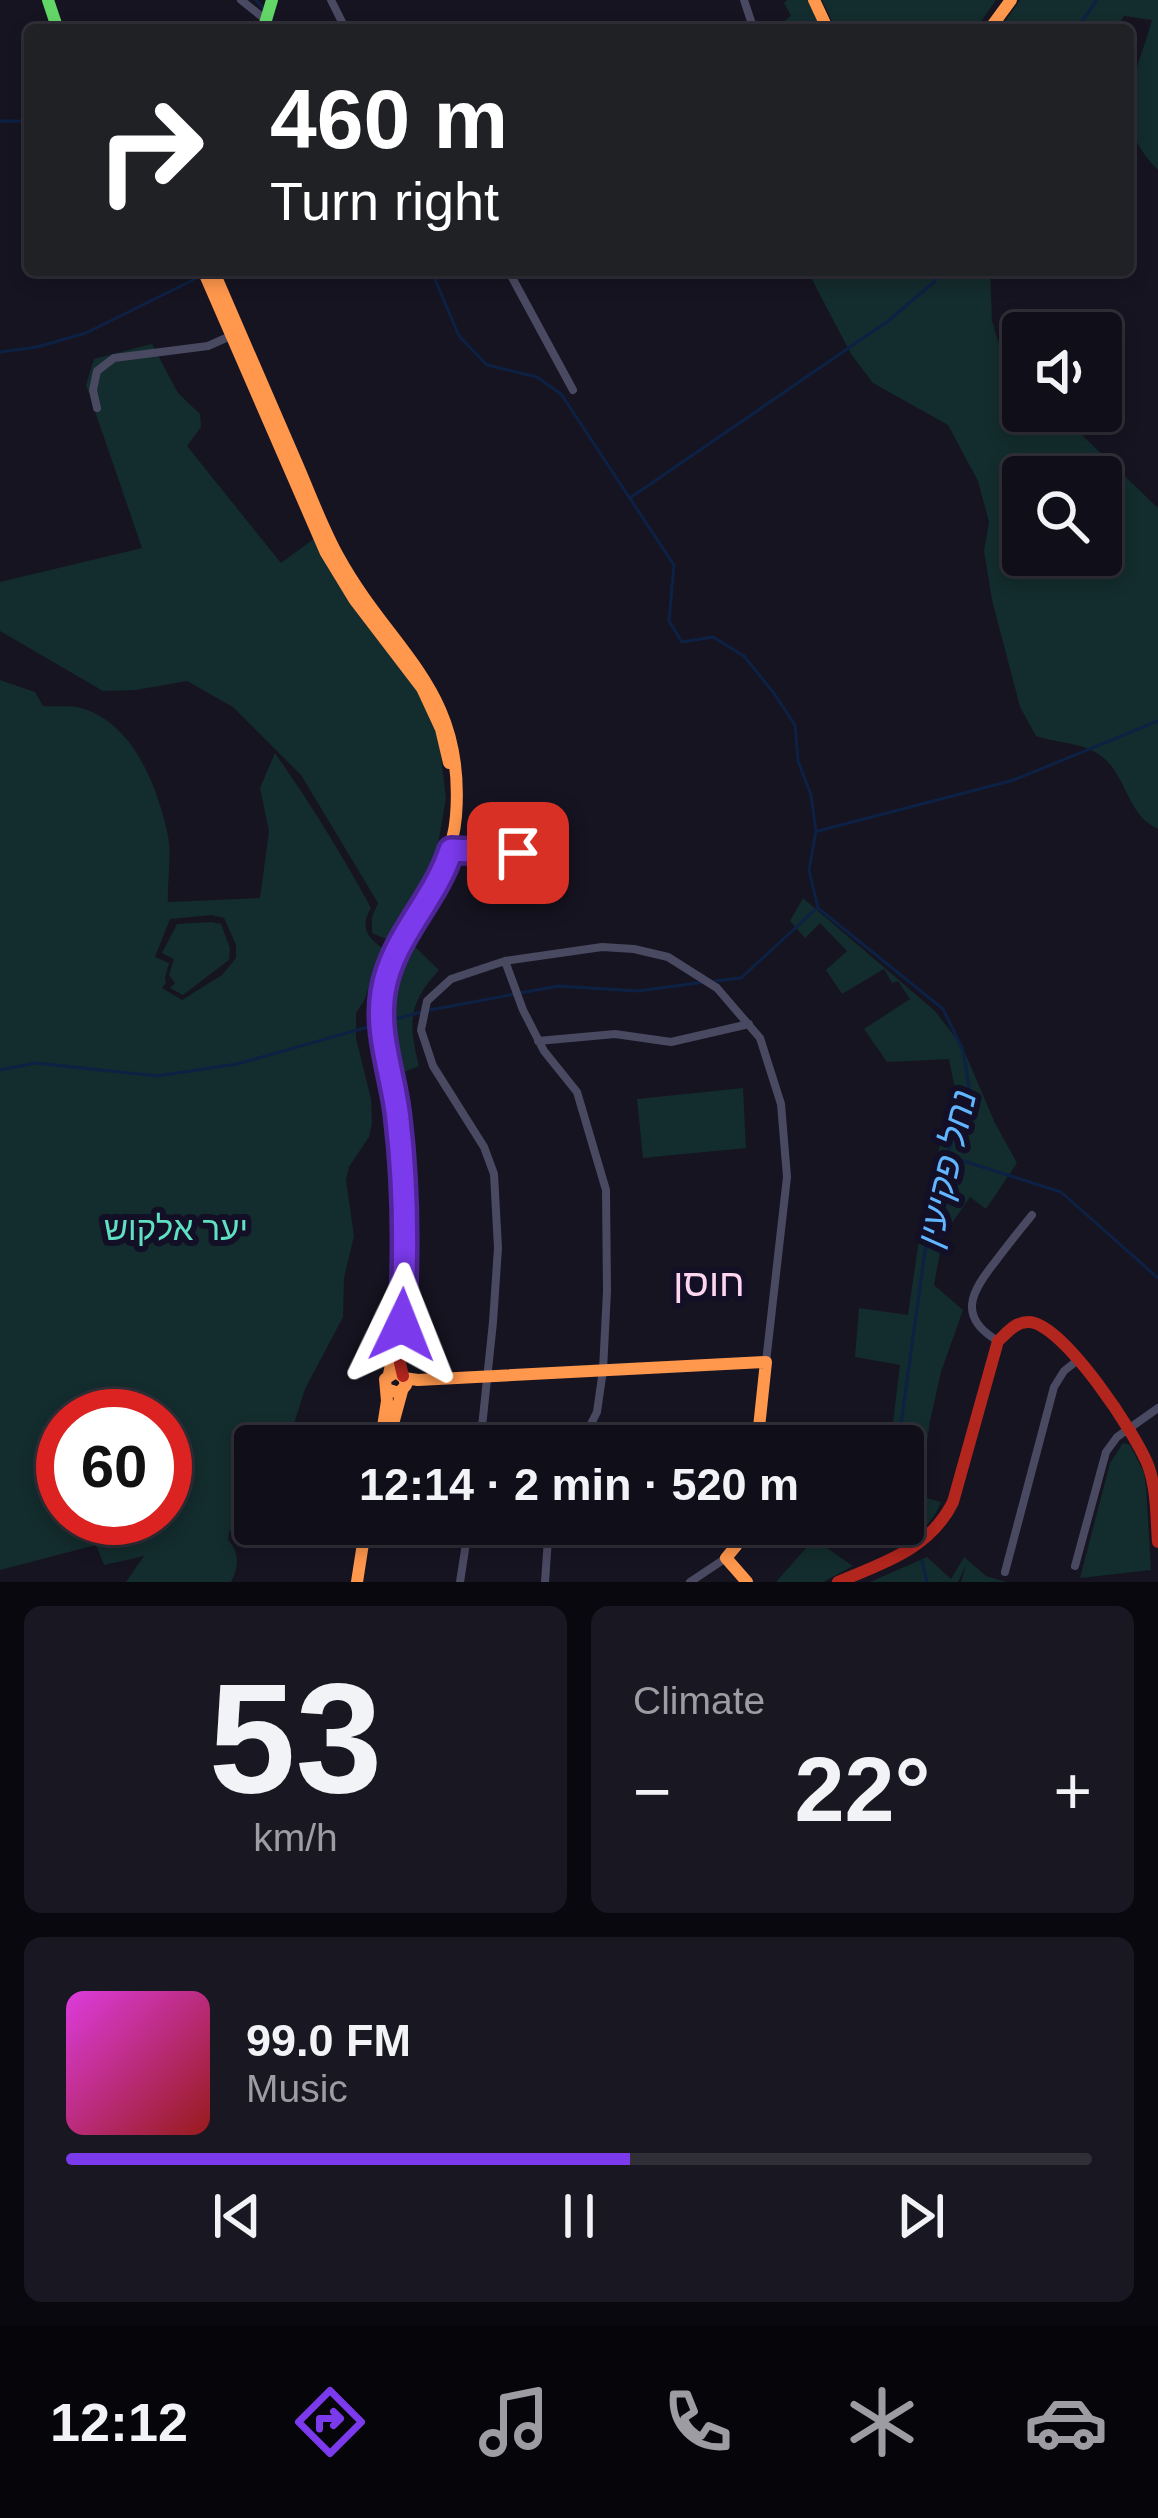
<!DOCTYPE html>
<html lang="en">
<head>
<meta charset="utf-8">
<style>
	body { margin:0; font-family:Arial,"Noto Sans Hebrew",sans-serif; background:#191822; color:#f1f3f6; height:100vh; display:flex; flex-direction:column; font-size:45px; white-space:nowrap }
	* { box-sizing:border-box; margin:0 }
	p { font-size:39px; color:#9c9ca2 }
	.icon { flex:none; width:66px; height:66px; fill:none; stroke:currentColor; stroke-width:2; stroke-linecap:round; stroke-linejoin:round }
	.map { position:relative; height:1582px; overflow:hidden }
	.details { display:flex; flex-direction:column; gap:24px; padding:24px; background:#09080e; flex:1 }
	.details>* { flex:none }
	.banner { position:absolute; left:24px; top:24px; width:1110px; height:252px; border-radius:12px; box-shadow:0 6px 18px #0003,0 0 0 3px #302f38; background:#202124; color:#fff; overflow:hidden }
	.fabs { position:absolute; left:1002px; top:312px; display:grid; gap:24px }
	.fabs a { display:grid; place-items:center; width:120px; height:120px; border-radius:12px; background:#100f19; box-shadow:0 6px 18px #0003,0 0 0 3px #302f38; font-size:60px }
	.speed { position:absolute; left:36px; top:1389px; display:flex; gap:24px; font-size:60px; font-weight:700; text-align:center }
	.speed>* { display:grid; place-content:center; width:156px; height:156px; border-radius:50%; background:#100f19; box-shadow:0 6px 18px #0003,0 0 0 3px #302f38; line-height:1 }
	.speed .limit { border:18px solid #d22; background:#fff; color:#111 }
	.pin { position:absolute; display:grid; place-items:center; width:102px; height:102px; color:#fff; margin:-51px; border-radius:24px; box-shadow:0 6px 18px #0006 }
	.me { position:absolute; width:132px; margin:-66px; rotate:2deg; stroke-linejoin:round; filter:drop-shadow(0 0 9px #0008) }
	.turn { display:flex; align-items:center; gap:42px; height:252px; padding:0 48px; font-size:54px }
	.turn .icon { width:156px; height:156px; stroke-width:2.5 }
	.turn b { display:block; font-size:84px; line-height:102px }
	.big { font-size:90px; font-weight:700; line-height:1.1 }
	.details .tile { flex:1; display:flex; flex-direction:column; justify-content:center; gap:18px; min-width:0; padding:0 42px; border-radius:18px; background:#191822 }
	.details .dial { align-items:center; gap:0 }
	.dial b { font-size:156px; line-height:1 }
	.song { display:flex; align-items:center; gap:36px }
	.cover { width:144px; height:144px; border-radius:18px; background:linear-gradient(135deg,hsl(300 70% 55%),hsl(0 70% 35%)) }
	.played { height:12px; border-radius:6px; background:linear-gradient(90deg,#7c3aed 55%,#302f38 55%) }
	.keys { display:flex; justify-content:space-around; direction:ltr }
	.heat { display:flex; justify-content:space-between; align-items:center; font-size:66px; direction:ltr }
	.details .tiles { flex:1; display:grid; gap:24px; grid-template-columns:1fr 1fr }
	.tile:last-child { grid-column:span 2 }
	.trip { position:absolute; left:234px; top:1425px; width:690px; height:120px; border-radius:12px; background:#100f19; box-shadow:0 6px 18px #0003,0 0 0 3px #302f38; font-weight:700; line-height:120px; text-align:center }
	.dock { display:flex; height:192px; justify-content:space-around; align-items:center; background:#06060a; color:#9c9ca2 }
	.dock .icon { width:84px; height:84px }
	.dock .selected { color:#7c3aed }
	.dock b { font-size:54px; color:#f1f3f6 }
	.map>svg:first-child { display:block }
	.green { fill:#132c2d; fill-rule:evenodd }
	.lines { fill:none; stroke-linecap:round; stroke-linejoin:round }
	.stream { stroke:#0d2144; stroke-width:3 }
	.street { stroke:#4a4962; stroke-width:8 }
	.fast { stroke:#63d668; stroke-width:12 }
	.slow { stroke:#ff974d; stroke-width:12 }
	.jam { stroke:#b3261e; stroke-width:12 }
	.route-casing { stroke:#51269a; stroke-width:30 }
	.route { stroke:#7c3aed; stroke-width:21 }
	.labels { text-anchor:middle; stroke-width:12; stroke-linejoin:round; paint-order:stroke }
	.park-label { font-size:33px; fill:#5fe0c0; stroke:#130f26 }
	.water-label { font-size:36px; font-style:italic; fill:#62b6ff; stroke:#130f26 }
	.quarter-label { font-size:39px; fill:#ffd6f0; stroke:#130f26 }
</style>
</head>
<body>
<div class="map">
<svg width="1158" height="1582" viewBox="0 0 1158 1582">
	<rect width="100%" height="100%" fill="#161421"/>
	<path class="green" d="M787 0H809L821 30H772L791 16 784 3Z
		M822 0H996L975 30H836Z
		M1020 0H1158V170C1107 119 1136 78 1152 20L1124 16 1115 30H999Z
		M807 270H990L992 321 999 344 1023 377V411H1057L1158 508V829C1129 816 1128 783 1107 761 1089 742 1059 744 1036 736L1020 707 992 600 984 551 989 522 978 481 948 425 873 383 851 354ZM1023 477H1101V555H1023Z
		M152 344 178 393 200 414 201 427 187 446 281 563 315 538 424 697 438 733 446 798 437 850 417 897 386 939 372 933V917L378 903 301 775 233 707 187 681 136 690 103 691 0 631V582L142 548 86 385 94 359Z
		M0 680 35 692 43 706C55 707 70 705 81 708 134 723 158 788 168 836 172 856 167 881 168 902L260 898 269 831 260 788 275 753C310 803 342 854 371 908 360 926 366 937 383 948L364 1001 356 1013V1038L371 1099 372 1123 369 1137 349 1167 346 1180 354 1236 344 1278 343 1317 305 1389 287 1446H255V1498L229 1532 228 1540C240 1553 239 1566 231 1582H126L144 1556 104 1565 96 1545 0 1570ZM212 915 224 918 236 945V958L222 975 182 1000 162 988 166 983 165 978 169 963 155 957 170 919ZM63 1416H165V1518H63Z
		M803 898 935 1011 962 1046 995 1123 1017 1163 986 1209 970 1197 943 1236 934 1285 963 1310 941 1372 930 1421 919 1496 941 1502C932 1525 918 1534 896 1545L897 1524H903V1446H857L859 1423H893L900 1365 855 1357 859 1308 908 1315 924 1205 955 1089 949 1059 887 1062 864 1029 910 999 898 981 892 983 884 969 842 994 826 970 847 951 820 923 805 938 790 921Z
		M212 922 221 924 230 948 229 960 183 995 170 988 175 983 169 975 174 959 162 953 177 924Z
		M412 944 439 970C408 1004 408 1023 419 1066L399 1074C385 1014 383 999 412 944Z
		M743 1088 746 1148 643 1158 637 1099Z
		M1123 1443 1130 1445 1144 1473 1146 1487 1151 1570 1080 1578 1110 1463Z
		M814 1539 853 1566 823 1582H776Z
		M927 1557 951 1579 964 1557 986 1576 1006 1582H961L966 1565 958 1582H870Z"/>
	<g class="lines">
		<path class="stream" d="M256 0 266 12
			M272 20 281 30
			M1076 30 1097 0
			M0 121H30
			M431 270 459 336 487 365 537 377 561 394 674 565 669 621 682 642 713 637 744 656 773 692 795 725 798 761 811 795 816 831 809 870 818 908 943 1009 963 1050 970 1093 933 1193 898 1446
			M0 352 37 347 86 333 199 277
			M630 498 888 321 934 282 943 270
			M818 831 1014 780 1158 721
			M715 981 741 978 816 909
			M430 1010 558 986 638 991 705 982
			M0 1070 36 1063 157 1076 237 1064 421 1012
			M948 1156 1061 1192 1158 1278
			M903 1499 911 1534
			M922 1561 927 1582"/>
		<path class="street" d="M241 0 266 20
			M331 0 346 30
			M744 0 754 30
			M508 270 573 390
			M97 408 93 390 97 371 114 358 208 346 235 334
			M451 850 525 853 536 863 540 896
			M505 961 523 1010 544 1051 577 1092 606 1190 607 1291 603 1370 597 1412 580 1446
			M538 1041 615 1034 671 1042 749 1024
			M998 1341C957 1317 971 1292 995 1262 1007 1246 1019 1231 1032 1215
			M480 1446 493 1322 498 1248 494 1174 484 1147 433 1066 421 1030 427 1001 451 979 505 961 602 947 634 949 668 957 717 988 760 1038 781 1104 787 1177 766 1362
			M1075 1566 1106 1452 1117 1437 1158 1408
			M1005 1572 1054 1387 1064 1371 1079 1359
			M460 1582 469 1524
			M545 1582 549 1524
			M690 1582 726 1558"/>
		<path class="fast" d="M48 0 58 30
			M263 30 272 0"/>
		<path class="slow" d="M814 0 828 30
			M989 30 1011 0
			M203 270 326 553 354 599 422 688 441 729 449 763
			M213 270C241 335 269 399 297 464 310 494 322 527 338 556 391 653 466 688 456 816 451 883 397 928 384 992
			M389 1374 394 1351
			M404 1378 418 1380 766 1362 757 1446
			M380 1446 387 1401 385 1379 396 1372 404 1378 406 1385 399 1393 386 1389
			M387 1446 402 1391
			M744 1524 736 1546 726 1558 747 1582
			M357 1582 366 1524"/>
		<path class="jam" d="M384 992C378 1040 396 1083 399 1130 406 1208 403 1285 400 1363L403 1376
			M838 1582C883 1563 930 1549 953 1502L998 1341C1007 1333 1015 1322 1028 1322 1062 1321 1139 1438 1149 1468 1157 1492 1156 1517 1158 1542"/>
	</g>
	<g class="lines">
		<g class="route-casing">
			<path id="route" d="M402 1325C406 1257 406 1187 398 1120 394 1077 376 1036 383 992 392 937 435 901 451 850L518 853"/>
		</g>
		<use href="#route" class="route"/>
	</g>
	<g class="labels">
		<g class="park-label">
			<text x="176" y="1240">יער אלקוש</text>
		</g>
		<g class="water-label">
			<text transform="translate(946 1168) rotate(-77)" y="13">נחל פקיעין</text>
		</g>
		<g class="quarter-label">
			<text x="709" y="1296">חוסן</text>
		</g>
	</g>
</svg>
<div class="fabs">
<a><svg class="icon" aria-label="sound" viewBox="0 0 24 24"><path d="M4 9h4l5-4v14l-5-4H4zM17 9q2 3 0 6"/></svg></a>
<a><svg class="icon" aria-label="search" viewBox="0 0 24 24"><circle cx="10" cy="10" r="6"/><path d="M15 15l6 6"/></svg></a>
</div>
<div class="speed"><div class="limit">60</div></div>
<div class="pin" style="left:518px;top:853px;background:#d93025"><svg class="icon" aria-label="arrive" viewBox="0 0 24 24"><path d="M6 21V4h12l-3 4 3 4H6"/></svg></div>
<svg class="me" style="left:402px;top:1325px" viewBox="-20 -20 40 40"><path d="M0-17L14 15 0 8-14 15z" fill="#7c3aed" stroke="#fff" stroke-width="4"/></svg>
<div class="trip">12:14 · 2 min · 520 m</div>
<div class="banner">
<div class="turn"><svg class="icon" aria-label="right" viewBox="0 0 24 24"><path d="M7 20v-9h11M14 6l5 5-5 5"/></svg><div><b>460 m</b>Turn right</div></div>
</div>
</div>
<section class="details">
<div class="tiles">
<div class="tile dial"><b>53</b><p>km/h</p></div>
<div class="tile"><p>Climate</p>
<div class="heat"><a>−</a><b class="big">22°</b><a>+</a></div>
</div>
<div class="tile">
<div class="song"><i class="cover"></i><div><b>99.0 FM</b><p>Music</p></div></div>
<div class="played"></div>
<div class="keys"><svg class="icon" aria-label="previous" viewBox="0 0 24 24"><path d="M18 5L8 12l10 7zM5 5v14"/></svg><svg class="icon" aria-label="pause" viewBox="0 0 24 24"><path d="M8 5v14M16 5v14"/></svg><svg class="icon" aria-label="next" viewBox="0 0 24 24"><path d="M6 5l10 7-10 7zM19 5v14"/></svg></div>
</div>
</div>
</section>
<nav class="dock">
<b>12:12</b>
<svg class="icon selected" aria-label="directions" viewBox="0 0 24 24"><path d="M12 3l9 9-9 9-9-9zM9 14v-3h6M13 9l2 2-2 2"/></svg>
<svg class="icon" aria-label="music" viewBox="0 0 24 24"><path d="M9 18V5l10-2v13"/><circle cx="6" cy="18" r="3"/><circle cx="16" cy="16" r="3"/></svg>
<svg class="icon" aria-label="phone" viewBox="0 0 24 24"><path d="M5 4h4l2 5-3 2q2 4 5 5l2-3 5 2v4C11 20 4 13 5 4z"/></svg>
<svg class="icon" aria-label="climate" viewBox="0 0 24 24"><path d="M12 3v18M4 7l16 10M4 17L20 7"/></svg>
<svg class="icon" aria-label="car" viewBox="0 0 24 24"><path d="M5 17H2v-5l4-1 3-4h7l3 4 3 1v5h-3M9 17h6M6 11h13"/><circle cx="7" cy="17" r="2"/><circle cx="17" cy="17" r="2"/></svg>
</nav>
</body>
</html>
